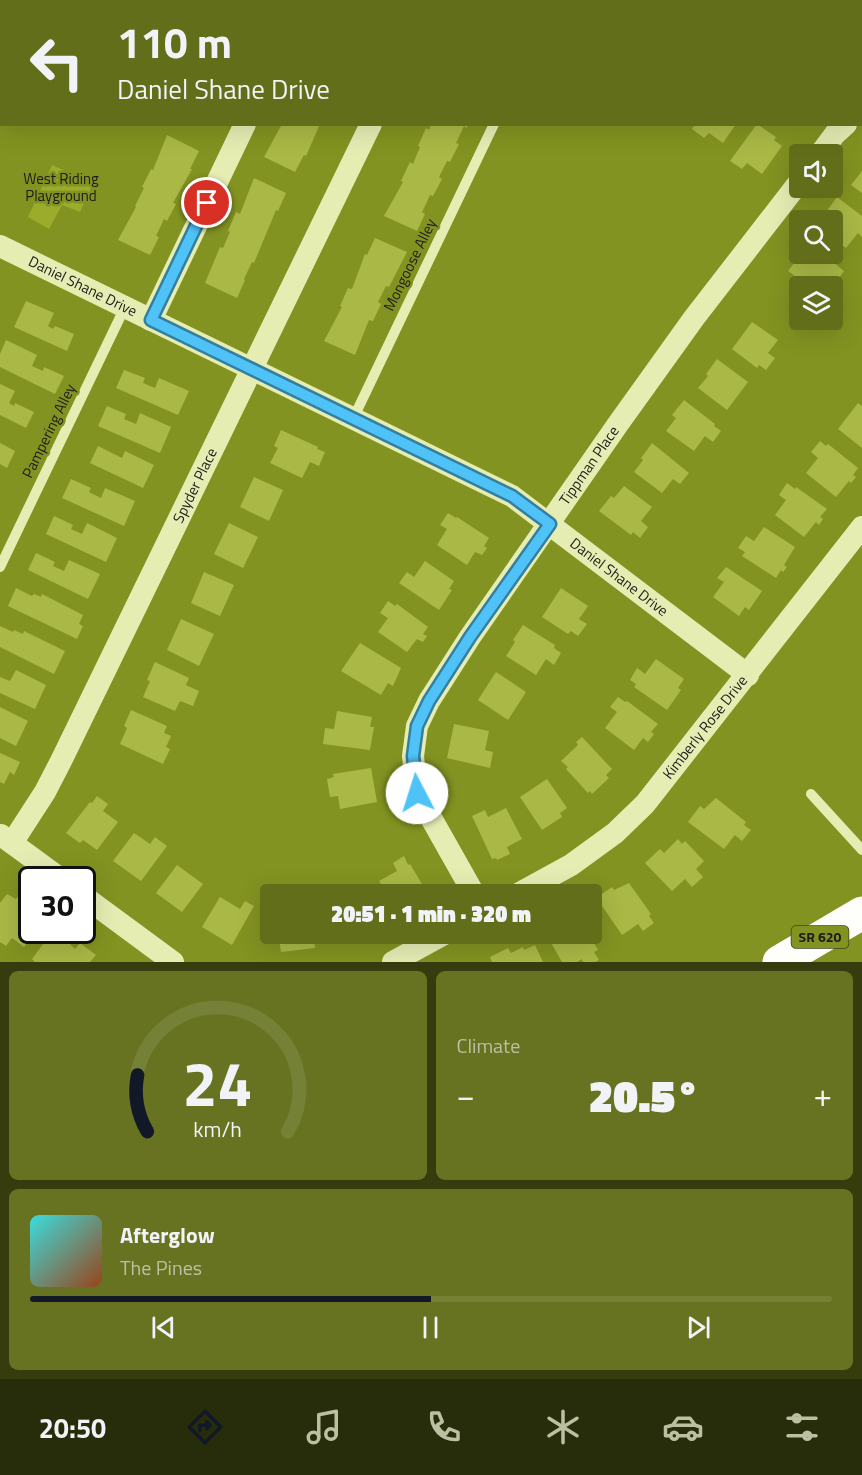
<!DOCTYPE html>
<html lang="en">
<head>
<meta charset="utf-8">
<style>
	body { margin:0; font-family:"Titillium Web",sans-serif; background:#687322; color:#f1f3f6; height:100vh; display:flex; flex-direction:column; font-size:22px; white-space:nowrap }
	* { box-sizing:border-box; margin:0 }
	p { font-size:20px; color:#bbc0a2 }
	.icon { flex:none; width:33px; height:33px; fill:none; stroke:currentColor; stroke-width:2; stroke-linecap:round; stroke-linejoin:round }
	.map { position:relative; height:962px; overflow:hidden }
	.drawer { display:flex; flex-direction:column; gap:9px; padding:9px; background:#363c0e; flex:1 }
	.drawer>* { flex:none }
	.top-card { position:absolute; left:0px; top:0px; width:862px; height:126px; box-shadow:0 6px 24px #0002; background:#626e19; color:#f1f3f6; overflow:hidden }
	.controls { position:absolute; left:789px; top:144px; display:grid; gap:12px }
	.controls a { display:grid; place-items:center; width:54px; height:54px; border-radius:6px; background:#626e19; box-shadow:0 6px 24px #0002; font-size:30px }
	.speed { position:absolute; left:18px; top:866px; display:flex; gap:12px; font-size:30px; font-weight:700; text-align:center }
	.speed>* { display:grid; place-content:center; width:78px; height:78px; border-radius:50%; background:#626e19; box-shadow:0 6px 24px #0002; line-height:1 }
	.speed .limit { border:3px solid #111; border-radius:9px; background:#fff; color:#111 }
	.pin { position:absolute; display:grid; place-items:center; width:51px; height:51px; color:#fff; margin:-26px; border:3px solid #fff; border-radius:50%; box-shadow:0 2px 6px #0007 }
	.me { position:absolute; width:66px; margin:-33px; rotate:355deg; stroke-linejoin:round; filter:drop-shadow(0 0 4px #0008) }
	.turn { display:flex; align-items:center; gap:21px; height:126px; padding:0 18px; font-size:27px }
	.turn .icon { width:78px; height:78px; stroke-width:2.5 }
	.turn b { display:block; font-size:42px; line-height:51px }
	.big { font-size:45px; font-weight:800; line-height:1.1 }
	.drawer .card { flex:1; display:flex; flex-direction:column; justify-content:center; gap:9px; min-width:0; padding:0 21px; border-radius:9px; background:#687322 }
	.drawer .dial { align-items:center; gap:0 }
	.dial svg { height:156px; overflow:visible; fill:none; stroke:#768138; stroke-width:7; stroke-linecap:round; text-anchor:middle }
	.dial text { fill:#f1f3f6; stroke:none }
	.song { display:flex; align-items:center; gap:18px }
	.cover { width:72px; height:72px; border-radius:9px; background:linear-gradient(135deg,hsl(180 70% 55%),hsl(20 70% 35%)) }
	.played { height:6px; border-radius:3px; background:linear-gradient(90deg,#111827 50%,#768138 50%) }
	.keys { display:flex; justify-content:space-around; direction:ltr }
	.heat { display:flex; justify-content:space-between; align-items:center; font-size:33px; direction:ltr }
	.drawer .tiles { flex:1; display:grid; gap:9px; grid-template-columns:1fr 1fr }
	.card:last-child { grid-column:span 2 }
	.trip { position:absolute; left:260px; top:884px; width:342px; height:60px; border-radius:6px; background:#626e19; box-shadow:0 6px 24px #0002; font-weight:800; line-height:60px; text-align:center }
	.tab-bar { display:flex; height:96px; justify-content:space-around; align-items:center; background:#272c0a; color:#bbc0a2 }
	.tab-bar .icon { width:42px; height:42px }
	.tab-bar .on { color:#111827 }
	.tab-bar b { font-size:27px; color:#f1f3f6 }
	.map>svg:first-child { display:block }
	.green { fill:#9bab2b }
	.building { fill:#aab846 }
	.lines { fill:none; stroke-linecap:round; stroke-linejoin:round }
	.lane { stroke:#e6edb3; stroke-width:10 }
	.street { stroke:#e6edb3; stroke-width:22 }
	.primary { stroke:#fefffa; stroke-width:33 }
	.route-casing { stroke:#337fa1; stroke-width:15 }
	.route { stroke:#4fc3f7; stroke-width:10 }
	.labels { text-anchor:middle; stroke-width:5; stroke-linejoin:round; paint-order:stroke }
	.shield { fill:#839321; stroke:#3c401e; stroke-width:1.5 }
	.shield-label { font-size:14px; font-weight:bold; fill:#1d1d1d }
	.park-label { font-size:15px; fill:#1c1d1b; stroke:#839321 }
	.street-label { font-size:15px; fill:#1d1d1d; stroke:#839321 }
</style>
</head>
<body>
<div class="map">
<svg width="862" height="962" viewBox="0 0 862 962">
	<rect width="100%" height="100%" fill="#839321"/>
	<path class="green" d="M465 0H639L467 2Z
		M52 165 93 183 80 212 62 205 49 229 28 217Z"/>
	<path class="building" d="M282 124H320L306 156 304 155 295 172 264 157Z
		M431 124H468L467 128 464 126 456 143 459 144 450 162 447 161 439 177 442 179 433 196 430 195 426 204 422 212 425 214 417 231 384 216 403 182 401 181 410 162 413 164 420 147 418 146 426 128 429 130Z
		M695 124H736L723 143 709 133 704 138 692 129Z
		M757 124 776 137 774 140 782 146 762 174 747 163 742 169 730 161Z
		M167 135 199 151 190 169H192L173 203 176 204 167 221 164 219 156 236 159 237 150 255 118 240 136 207 135 206 144 188 142 187 151 169 153 170Z
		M862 171V193L851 185Z
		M254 178 286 193 278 211 276 210 254 263 252 262 244 279 245 280 237 298 205 283 220 247 223 248 230 232 228 231 236 212 240 214Z
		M837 197 862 216V237L858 233 846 248 832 238V220H823L828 214 826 212Z
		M375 238 407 252 389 287 386 286 378 302 381 304 373 321 369 320 355 355 324 341 342 307 340 306 348 288 352 289 365 254 367 255Z
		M798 254H823L844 271 835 283 828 278 822 286H809L788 271 798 258 796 257Z
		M26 301 54 313 48 326 53 329 55 326 74 334 67 351 14 327Z
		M752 322 778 340 768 353 775 358 766 370 759 365 757 368 732 349Z
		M6 340 37 355 32 366 43 371 44 367 64 376 55 394 0 367V354Z
		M717 359 748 382 727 410 698 388 708 376 706 374Z
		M124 370 145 378 143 383 155 388 159 378 189 391 178 415 116 388Z
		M0 384 15 391 9 403 14 406 15 403 34 412 26 428 0 415Z
		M684 400 715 424 714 426 721 431 713 442 705 436 694 451 666 431 676 418 672 415Z
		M858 403 862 406V448L838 429Z
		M107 406 126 414 124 419 136 424 140 413 171 427 160 453 98 426Z
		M281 430 318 447 317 449 325 452 319 466 310 462 302 478 270 463 278 448 274 446Z
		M820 441 826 446 828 444 858 468 853 475 856 477 851 483 849 481 836 497 806 473 818 458 811 452Z
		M0 443 15 451 7 468 0 464Z
		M652 443 689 473 680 484 673 479 662 493 634 472 643 460 641 458Z
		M98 446 122 458 125 451 154 465 143 488 90 463Z
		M254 477 283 490 269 521 240 507Z
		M71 479 91 488 89 492 101 498 105 488 135 501 124 526 62 498Z
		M787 483 795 489 796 487 827 509 820 517 823 519 819 525 816 522 804 537 775 515 786 500 779 495Z
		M624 486 652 507 641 521 648 527 640 538 633 532 631 535 599 511 611 496 614 498Z
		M448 513 456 518 457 517 489 538 484 546 487 548 482 555 475 552 467 565 437 545 447 529 440 525Z
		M54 516 73 525 71 529 82 534 87 523 117 538 106 562 46 534Z
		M229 523 258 537 243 568 214 554Z
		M764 527 795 547 784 565 787 567 783 572 781 570 776 578 742 556 745 552 738 548 746 536 754 541Z
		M36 553 55 562 53 566 64 571 69 560 100 574 88 599 28 570Z
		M425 561 454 581 449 589 452 590 439 610 399 583 407 572 414 577Z
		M726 567 762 591 749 610 745 607 739 616 713 597 724 582 717 578Z
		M204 572 234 585 220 616 191 603Z
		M16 588 32 596 34 594 41 597 42 594 83 615 79 624 83 626 77 639 8 606Z
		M561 588 588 606 579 619 587 624 578 636 571 631 568 634 542 617Z
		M388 601 395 606 397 604 428 627 423 634 427 636 423 642 417 639 407 652 378 632 388 618 380 613Z
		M181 619 214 634 199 666 167 650Z
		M523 625 555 645 554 648 561 653 554 665 546 659 536 675 506 656 515 642 513 640Z
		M0 626 13 632 14 630 23 634 24 631 65 651 54 674 0 647Z
		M360 643 401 668 393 686 388 683 381 695 341 671Z
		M656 659 684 679 678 688 681 690 667 710 634 687 636 684 630 680 637 668 645 674Z
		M155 662 189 678 186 685 199 691 193 706 180 701 175 711 143 697 150 681 147 680Z
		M16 670 46 685 35 709 0 693V677L10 681Z
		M496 672 526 692 508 720 478 700Z
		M618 697 625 702 627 701 658 724 651 732 654 734 648 742 643 738 634 750 605 728 617 712 610 707Z
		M0 707 28 721 16 746 0 738Z
		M131 710 167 726 164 733 171 736 166 747 170 749 163 764 120 744 127 728 124 726Z
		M337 711 372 717 370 727H374L370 750 323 744 325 728 334 729Z
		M454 724 489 731 485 750 493 752 490 768 447 758Z
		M582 737 612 769 606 775 609 778 592 794 590 791 588 793 566 769 568 767 561 761 578 745 576 742Z
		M0 753 20 762 14 775 10 772 4 784 0 782Z
		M371 768 377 802 340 809 338 796 330 797 327 779 334 777 333 774Z
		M547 779 567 808 560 813 562 817 542 830 520 797Z
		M97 796 108 804 103 811 118 822 97 850 83 840 80 843 66 833 90 802 92 803Z
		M716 798 746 822 744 825 751 830 742 841 735 835 724 849 688 822 700 806 704 809Z
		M506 808 522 839 507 847 510 854 497 860 496 858 492 859 472 816 485 810 488 817Z
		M134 833 150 844 155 837 167 846 141 881 113 861Z
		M678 839 682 844 685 841 704 861 696 869 703 877 692 887 685 879 672 891 645 863 660 849 664 853Z
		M404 856 408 865 410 864 428 894H387L379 881 397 871 393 863Z
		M177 865 203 884 182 912 156 893Z
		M629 883 651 914 649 916 654 923 643 931 638 924 622 935 600 903 602 901 599 896 612 887 614 890Z
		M350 884 355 893 362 890 364 894H337L336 891Z
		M7 894 16 899 19 895 25 899 22 903 30 908 32 906V930H36L24 947 12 938 6 946 0 942V903Z
		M220 897 240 909 245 901 254 906 232 945 202 927Z
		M52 932 60 938 62 936 75 949 80 943 96 955 90 962H35L32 959Z
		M278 933H313L315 948 281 952Z
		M548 933H588L598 950 594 952 599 960 595 962H583L582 959 577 962H562L546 934Z
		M535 945 543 962H492L490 957 508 948 511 953 523 947 524 950Z"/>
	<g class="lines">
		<path class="lane" d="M187 0 190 2
			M353 419 494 124
			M0 567 125 307
			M811 794 862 850"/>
		<g class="street">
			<path d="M374 0 375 2"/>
			<path d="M307 2 308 0"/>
			<path d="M861 111 862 110"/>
			<path d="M820 154 835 134 846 124"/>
			<path id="s1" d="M0 246 512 496 748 675"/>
			<path d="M151 320 245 124"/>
			<path d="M1 835 61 879"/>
			<path id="s2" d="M12 843 45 792 61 761 371 124"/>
			<path id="s3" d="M474 894 417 793 413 756 417 726 429 701 470 637 618 424 694 318 800 181"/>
			<path id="s4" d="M518 894 571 865 615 833 645 804 862 527"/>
			<path d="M82 895 173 962"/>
			<path d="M393 962 446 933"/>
		</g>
		<path class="primary" d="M779 962 862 913"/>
	</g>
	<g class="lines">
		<g class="route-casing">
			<path id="route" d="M207 203 151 320 512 496 550 524 470 637 429 701 417 726 413 756 417 793"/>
		</g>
		<use href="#route" class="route"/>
	</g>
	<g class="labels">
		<rect class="shield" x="791.5" y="926" width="57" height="22" rx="4.5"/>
		<g class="shield-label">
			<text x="820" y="942">SR 620</text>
		</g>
		<g class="park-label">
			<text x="61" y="184">West Riding<tspan x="61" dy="17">Playground</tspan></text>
		</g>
		<g class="street-label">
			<text transform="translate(410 265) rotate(-64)" y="5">Mongoose Alley</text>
			<text dy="5" stroke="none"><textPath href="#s1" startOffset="92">Daniel Shane Drive</textPath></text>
			<text transform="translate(49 431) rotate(-64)" y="5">Pampering Alley</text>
			<text dy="5" stroke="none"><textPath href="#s3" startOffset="496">Tippman Place</textPath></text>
			<text dy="5" stroke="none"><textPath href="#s2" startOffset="402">Spyder Place</textPath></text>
			<text dy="5" stroke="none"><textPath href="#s1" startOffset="704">Daniel Shane Drive</textPath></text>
			<text dy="5" stroke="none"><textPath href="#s4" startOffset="254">Kimberly Rose Drive</textPath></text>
		</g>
	</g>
</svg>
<div class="controls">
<a><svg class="icon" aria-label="sound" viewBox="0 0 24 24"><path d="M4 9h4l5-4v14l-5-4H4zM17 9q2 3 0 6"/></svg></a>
<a><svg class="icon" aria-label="search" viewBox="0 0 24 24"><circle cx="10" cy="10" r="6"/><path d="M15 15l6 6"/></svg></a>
<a><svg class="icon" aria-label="layers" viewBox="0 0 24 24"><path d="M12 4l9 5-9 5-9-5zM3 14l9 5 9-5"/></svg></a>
</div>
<div class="speed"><div class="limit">30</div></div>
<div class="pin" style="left:207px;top:203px;background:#d93025"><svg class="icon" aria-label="arrive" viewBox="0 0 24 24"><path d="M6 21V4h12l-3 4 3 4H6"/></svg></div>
<svg class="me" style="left:417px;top:793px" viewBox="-20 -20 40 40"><circle r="19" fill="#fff"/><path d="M0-13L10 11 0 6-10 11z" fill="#4fc3f7"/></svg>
<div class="trip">20:51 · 1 min · 320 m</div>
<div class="top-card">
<div class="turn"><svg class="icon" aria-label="left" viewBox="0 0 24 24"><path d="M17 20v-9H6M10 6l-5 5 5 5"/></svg><div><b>110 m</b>Daniel Shane Drive</div></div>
</div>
</div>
<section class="drawer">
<div class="tiles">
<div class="card dial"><svg viewBox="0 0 100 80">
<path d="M14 69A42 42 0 1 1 86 69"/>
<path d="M14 69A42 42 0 0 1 9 40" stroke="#111827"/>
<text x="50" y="56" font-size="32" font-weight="700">24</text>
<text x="50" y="72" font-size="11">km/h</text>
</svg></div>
<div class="card"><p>Climate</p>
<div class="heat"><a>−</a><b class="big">20.5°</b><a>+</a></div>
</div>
<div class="card">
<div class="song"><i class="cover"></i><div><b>Afterglow</b><p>The Pines</p></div></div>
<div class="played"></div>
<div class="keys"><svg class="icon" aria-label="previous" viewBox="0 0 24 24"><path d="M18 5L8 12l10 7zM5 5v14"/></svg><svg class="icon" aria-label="pause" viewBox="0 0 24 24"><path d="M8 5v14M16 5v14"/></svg><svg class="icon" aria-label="next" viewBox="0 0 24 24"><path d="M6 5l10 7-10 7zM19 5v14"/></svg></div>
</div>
</div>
</section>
<nav class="tab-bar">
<b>20:50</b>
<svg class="icon on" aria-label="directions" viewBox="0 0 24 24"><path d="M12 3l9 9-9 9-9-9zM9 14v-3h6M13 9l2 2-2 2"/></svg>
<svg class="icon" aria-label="music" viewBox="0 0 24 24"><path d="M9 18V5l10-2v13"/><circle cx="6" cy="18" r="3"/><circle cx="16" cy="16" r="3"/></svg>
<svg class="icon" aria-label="phone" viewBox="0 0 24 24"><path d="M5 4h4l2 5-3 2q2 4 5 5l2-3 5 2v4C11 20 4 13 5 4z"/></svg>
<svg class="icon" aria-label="climate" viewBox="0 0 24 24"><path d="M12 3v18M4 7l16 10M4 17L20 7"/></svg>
<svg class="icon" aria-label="car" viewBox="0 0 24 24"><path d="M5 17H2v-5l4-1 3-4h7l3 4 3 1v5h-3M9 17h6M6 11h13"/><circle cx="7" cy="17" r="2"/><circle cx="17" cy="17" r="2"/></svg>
<svg class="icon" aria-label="filters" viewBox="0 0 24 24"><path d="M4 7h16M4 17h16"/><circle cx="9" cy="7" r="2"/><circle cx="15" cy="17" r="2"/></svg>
</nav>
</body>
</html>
